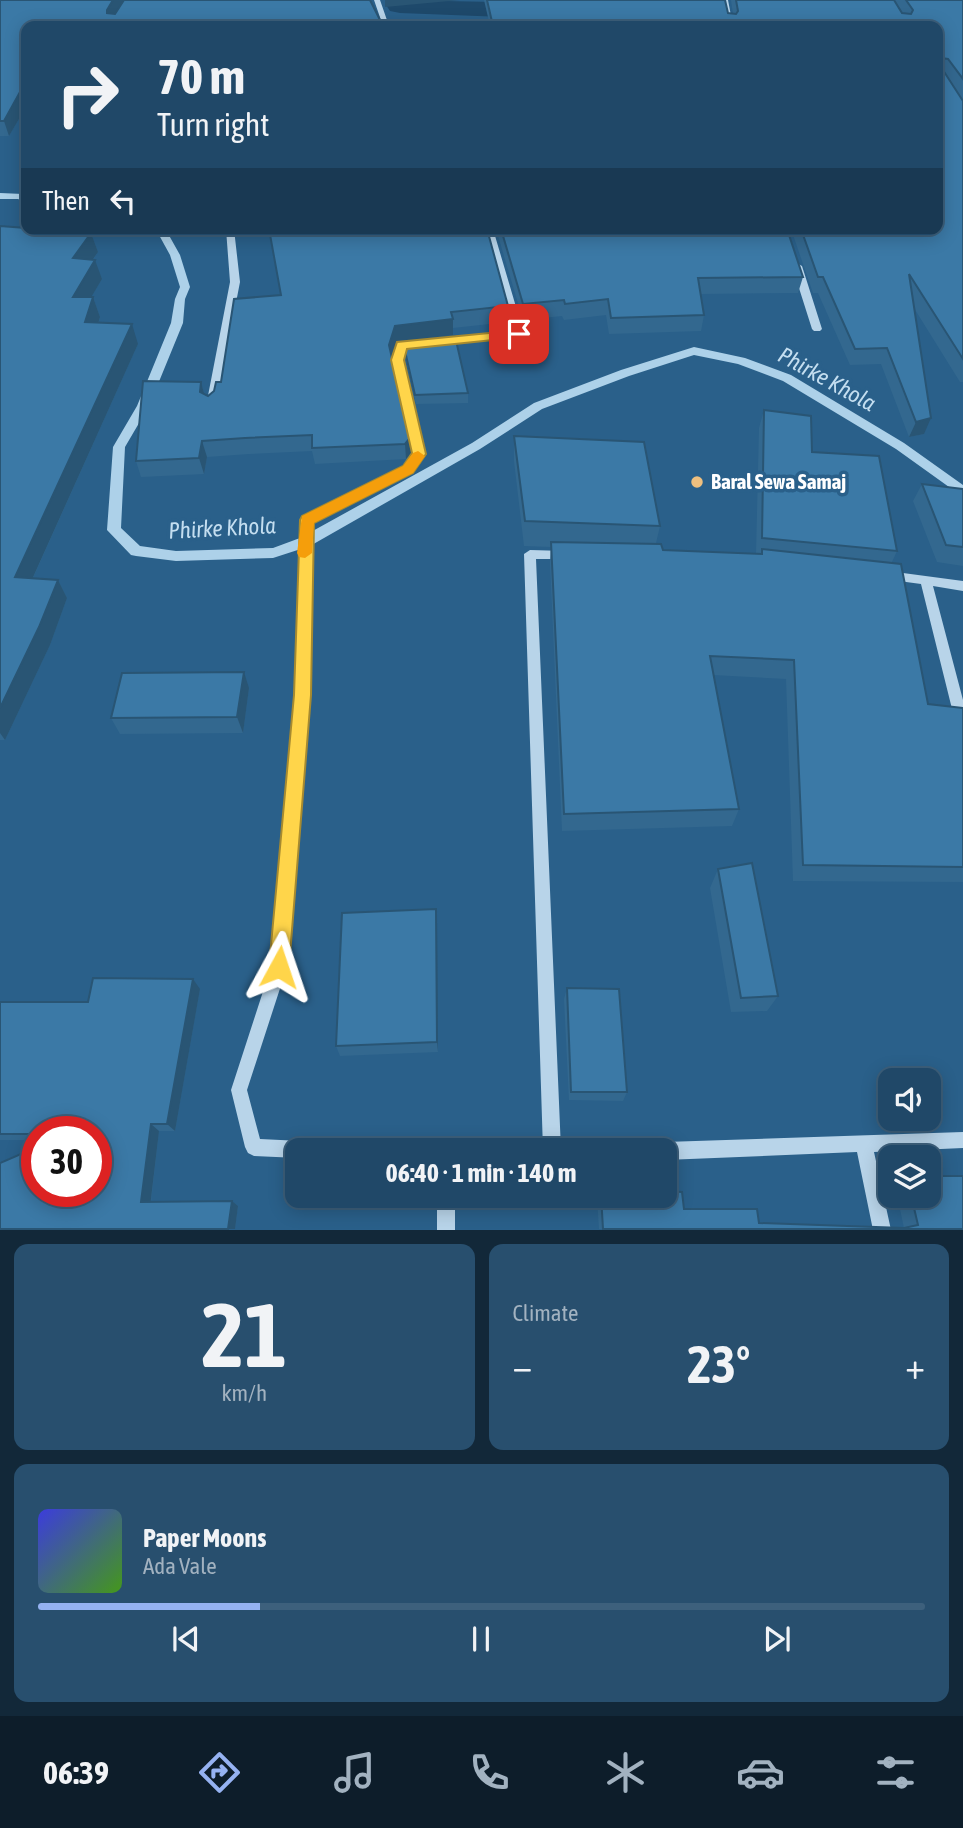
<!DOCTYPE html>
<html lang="en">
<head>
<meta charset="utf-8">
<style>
	body { margin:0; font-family:"Asap Condensed",sans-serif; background:#284f6e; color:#f1f3f6; height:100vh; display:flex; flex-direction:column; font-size:26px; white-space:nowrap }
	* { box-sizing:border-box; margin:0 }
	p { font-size:23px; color:#a2b2c0 }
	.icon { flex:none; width:38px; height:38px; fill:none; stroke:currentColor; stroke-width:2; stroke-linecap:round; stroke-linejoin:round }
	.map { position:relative; height:1230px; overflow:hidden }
	.side { display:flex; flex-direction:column; gap:14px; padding:14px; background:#122839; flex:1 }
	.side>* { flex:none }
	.banner { position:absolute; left:21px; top:21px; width:922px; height:214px; border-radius:14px; box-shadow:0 4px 18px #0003,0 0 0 2px #3d607c; background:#204868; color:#f1f3f6; overflow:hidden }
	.tools { position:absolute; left:878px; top:1068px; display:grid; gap:14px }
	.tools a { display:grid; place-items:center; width:63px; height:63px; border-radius:14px; background:#204868; box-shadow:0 4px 18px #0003,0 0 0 2px #3d607c; font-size:35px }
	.speed { position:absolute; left:21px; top:1116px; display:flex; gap:14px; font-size:35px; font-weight:700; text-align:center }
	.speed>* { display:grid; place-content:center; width:91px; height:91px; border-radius:50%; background:#204868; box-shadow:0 4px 18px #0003,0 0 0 2px #3d607c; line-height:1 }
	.speed .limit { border:10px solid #d22; background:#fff; color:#111 }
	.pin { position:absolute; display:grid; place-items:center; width:60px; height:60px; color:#fff; margin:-30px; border-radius:14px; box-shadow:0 4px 10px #0006 }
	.me { position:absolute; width:77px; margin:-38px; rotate:5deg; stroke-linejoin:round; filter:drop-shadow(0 0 5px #0008) }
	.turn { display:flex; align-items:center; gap:24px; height:147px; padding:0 21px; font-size:32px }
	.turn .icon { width:91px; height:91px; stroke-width:2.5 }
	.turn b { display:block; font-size:49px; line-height:60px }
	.then { display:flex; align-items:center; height:66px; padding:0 21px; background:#0003; gap:14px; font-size:26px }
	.big { font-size:52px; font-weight:700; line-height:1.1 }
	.side .widget { flex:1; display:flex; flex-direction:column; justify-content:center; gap:10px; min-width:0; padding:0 24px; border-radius:14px; background:#284f6e }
	.side .dial { align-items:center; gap:0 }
	.dial b { font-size:91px; line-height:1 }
	.song { display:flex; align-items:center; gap:21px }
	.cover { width:84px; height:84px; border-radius:10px; background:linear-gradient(135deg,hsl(240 70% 55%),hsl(100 70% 35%)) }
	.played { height:7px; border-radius:4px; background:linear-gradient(90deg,#95b2f1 25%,#3d607c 25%) }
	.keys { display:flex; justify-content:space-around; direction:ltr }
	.heat { display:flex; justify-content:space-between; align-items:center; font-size:38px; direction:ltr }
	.side .tiles { flex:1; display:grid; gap:14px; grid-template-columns:1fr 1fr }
	.widget:last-child { grid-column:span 2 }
	.trip { position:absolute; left:285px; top:1138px; width:392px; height:70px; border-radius:14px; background:#204868; box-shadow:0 4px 18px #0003,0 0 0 2px #3d607c; font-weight:700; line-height:70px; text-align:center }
	.menu { display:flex; height:112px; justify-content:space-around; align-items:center; background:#0d1d2a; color:#a2b2c0 }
	.menu .icon { width:49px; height:49px }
	.menu .current { color:#95b2f1 }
	.menu b { font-size:32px; color:#f1f3f6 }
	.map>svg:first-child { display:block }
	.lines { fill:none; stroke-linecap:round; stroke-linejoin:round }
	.stream { fill:#add1e9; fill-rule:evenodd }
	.canal { fill:#1e496b; fill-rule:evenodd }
	.minor { fill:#b8d4e9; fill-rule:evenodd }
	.wall { fill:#33688f }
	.shaded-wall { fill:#295574 }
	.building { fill:#3b79a6; stroke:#295574; stroke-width:2 }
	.route { fill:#ffd54a; stroke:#a68a30; stroke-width:2 }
	.slow { fill:#f59e0b }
	.poi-dot { fill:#efc07f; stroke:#2a608a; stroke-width:2.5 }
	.labels { text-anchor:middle; stroke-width:7; stroke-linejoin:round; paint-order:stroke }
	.poi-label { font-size:21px; font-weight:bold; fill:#fff; stroke:#2a608a; text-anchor:start }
	.water-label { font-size:23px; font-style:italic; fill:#c4def0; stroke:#2a608a }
</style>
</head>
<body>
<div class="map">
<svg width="963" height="1230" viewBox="0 0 963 1230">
	<rect width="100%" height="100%" fill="#2a608a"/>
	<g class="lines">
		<path class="stream" d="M0 193 23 194 26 195V202L18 199H0Z
			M103 229 166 230 180 255 190 287 185 299 183 323 149 406 125 447 121 528 140 546 176 551 273 548 300 538 472 443 534 403 621 370 694 347 745 358 791 375 904 443 963 485V497L896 449 783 381 738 364 694 355 629 376 542 409 480 449 310 546 273 558 176 561 136 556 131 555 107 530 113 447 137 406 171 323 175 299 180 287 170 255 159 235 108 232Z"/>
		<path class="canal" d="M390 0 553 3 563 5 567 11 563 17 553 19 400 13 390 11 386 5Z"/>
		<path class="minor" d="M374 0H380L389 26H383Z
			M722 0H728L733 26H727Z
			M226 229H234L240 282 216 406 211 410 206 406 230 282Z
			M485 229H493L524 334 519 337 436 343V339L439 338 513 331Z
			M797 263 802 266 822 329 820 331H814L812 329 792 266Z
			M421 340 424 341V345L406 348 403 360 424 454 423 457 412 473 313 522 309 695 287 967 247 1090 260 1139 301 1141 307 1144 309 1150H298V1158L254 1156 248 1153 245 1147 231 1090 271 967 297 695 301 520 303 517 404 467 414 454 393 360 399 343Z
			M530 550 566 551 572 555 566 559H536L561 1150H543L524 554Z
			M888 571 963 581V591L933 586 963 700V731L958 729 956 725 921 584 884 579 882 576 884 573Z
			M963 1132V1148L874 1152 891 1230H873L857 1152 665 1160V1150H657L659 1145 665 1142Z
			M442 1195H460L455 1210V1230H437V1210Z"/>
	</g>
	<path class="wall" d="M0 0 26 26V107L9 136H0Z
		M484 0H725L728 13 733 14 731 0H963V382H960L914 308 924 434 909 437 881 364 850 365 818 293H813L791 229H938V26H490Z
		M0 226 91 233 98 252 93 260 102 279 91 297H93L100 317 98 323 138 344 33 578 58 580 67 598 50 645 5 740H0Z
		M496 229H787L803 277 798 293 700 294 704 315 701 331 609 334 606 315 564 320 562 316 523 320Z
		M281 295 508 306V322L453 328V335L397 342 392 357 411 453 406 459 315 464 312 451 249 454 207 457 204 474 141 477 136 461 201 382 204 394 208 396 214 391Z
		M405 351 468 393V403L416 404 406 360Z
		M764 410 812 452 897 551 892 562 928 704 963 708V882L793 881 786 679 713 675 739 809 732 826 562 831 550 562 551 547 524 546 514 461V436L660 526 656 543 663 550 756 554 759 428Z
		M922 484 963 489V566L937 562 913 501Z
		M249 688 243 733 120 734 111 718Z
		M718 869 778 996 767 1011 731 1012 710 888Z
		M436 909 437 922 438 1052 340 1056 336 1046Z
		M567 988 627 1092 623 1101 569 1100 564 999Z
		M200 989 175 1131H159L151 1202 232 1201 238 1206 235 1229H0L96 1132H37V1140H0V1002H88Z
		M598 1195H665L684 1209 759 1223 904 1228 897 1195H929L963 1229H599L597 1197Z"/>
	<path class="shaded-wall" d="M113 0H126L111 25 107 10Z
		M385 0H460L385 7Z
		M20 92 26 107 9 136 4 121Z
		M91 233 98 252 80 278 73 258Z
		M95 260 102 279 80 316 73 297Z
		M93 297 100 317 92 342 85 322Z
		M453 319V335L397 342 390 361 389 345 395 326Z
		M132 324 138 344 25 595 15 577Z
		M201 382 205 397 200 392Z
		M931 418 924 434 909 437 916 422Z
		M410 438 411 453 406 459 405 444Z
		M202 441 207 457 204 474 199 458Z
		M58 580 67 598 50 645 5 740 0 733V708Z
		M244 672 249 688 243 733 237 717Z
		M436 909 437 922 438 1052 437 1042Z
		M193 979 200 989 175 1131 167 1124Z
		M151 1124 159 1131 150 1207 141 1202Z
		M232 1201 238 1206 235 1229H228Z"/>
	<path class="building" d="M0 0H113L107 10V13L115 14 124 0H370L383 26H26V92H20L4 121H0Z
		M487 0H725L728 13 736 14 738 11 736 0H894L902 13 911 14 913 10 906 0H963V79L948 59 941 58V67L963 101V359L909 274 931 418 916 422 887 348 855 349 823 277H818L801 229H938V26H493Z
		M0 226 26 228V229H44L91 233 73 258 95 260 73 297H93L85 322 132 324 15 577 58 580 39 627 0 708Z
		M269 229H487L508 306 451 312 453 319 395 326 389 345 410 438 405 444 312 448V435L245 438 202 441 199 458 136 461 143 381 201 382 200 392 208 396 214 391 216 382H221L234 299 281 295Z
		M501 229H787L803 277 698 278 704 315 611 318 608 299 565 304 564 300 523 304Z
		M455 336 468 393 415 395 405 351 407 341Z
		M764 410 811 416 812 452 879 456 897 551 762 538Z
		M514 436 644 442 660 526 525 521Z
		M922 484 963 489V547L946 545Z
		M551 542 661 544 663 550 762 554V549L901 564 928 704 963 708V867L803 865 794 660 710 656 739 809 564 814Z
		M244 672 237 717 111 718 122 673Z
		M752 863 778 996 741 998 718 869Z
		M436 909 437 1042 336 1046 342 913Z
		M93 978 193 979 167 1124H151L141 1202 232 1201 228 1229H0V1163L37 1147V1192H96V1132H37V1134H0V1002H88Z
		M567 988 619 989 627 1092H571Z
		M929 1176H963V1229H603L601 1195H665V1191L682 1192 684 1209H757L759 1223 904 1228 918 1225 911 1195H929Z"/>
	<path class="route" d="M519 330 523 331V337L407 349 404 360 426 454 413 473 314 523 311 695 289 967 286 974 279 977 272 974 269 967 294 695 300 520 302 516 403 466 412 453 391 360 397 342Z"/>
	<path class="slow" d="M418 451 425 456 413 473 314 523 312 553 305 558 299 557 297 553 302 516 403 466 413 453Z"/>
	<circle class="poi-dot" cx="697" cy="482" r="7"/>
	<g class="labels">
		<g class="poi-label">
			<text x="711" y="489">Baral Sewa Samaj</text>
		</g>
		<g class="water-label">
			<text transform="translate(827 379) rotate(29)" y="8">Phirke Khola</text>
			<text transform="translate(222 528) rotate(-3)" y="8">Phirke Khola</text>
		</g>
	</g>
</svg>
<div class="tools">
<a><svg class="icon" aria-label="sound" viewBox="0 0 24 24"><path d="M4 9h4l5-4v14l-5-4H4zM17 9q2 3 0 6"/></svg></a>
<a><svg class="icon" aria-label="layers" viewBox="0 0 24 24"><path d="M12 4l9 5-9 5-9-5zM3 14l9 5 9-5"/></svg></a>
</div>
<div class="speed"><div class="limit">30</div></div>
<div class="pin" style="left:519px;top:334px;background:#d93025"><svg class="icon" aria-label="arrive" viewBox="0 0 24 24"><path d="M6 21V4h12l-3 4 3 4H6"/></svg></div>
<svg class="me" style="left:279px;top:967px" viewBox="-20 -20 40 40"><path d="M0-17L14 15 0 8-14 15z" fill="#ffd54a" stroke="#fff" stroke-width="4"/></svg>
<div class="trip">06:40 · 1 min · 140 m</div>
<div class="banner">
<div class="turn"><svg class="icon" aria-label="right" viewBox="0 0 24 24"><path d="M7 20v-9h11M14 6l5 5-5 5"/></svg><div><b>70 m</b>Turn right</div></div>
<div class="then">Then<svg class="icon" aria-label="left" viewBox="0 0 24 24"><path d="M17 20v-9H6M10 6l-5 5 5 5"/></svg></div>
</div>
</div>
<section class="side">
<div class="tiles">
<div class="widget dial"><b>21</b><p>km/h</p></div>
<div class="widget"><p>Climate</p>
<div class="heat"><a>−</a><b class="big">23°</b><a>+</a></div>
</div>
<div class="widget">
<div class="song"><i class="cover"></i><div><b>Paper Moons</b><p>Ada Vale</p></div></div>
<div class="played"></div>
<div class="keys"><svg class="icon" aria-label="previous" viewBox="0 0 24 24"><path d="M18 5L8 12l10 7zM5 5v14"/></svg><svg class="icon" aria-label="pause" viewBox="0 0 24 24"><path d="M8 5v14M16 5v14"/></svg><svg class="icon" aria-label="next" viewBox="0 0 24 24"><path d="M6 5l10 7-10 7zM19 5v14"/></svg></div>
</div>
</div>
</section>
<nav class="menu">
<b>06:39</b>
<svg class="icon current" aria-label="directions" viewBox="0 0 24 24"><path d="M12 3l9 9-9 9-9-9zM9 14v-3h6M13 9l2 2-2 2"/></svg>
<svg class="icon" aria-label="music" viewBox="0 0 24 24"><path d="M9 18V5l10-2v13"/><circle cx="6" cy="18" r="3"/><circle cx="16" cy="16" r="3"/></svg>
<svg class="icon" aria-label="phone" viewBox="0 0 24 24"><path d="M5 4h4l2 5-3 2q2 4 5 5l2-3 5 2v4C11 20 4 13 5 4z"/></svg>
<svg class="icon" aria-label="climate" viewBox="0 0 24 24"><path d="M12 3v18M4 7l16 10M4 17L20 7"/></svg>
<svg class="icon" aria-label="car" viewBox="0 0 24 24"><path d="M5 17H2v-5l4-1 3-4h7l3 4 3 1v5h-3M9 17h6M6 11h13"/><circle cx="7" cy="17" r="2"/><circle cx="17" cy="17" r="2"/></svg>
<svg class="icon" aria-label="filters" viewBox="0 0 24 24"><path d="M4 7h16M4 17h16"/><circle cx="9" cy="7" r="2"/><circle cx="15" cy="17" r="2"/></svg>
</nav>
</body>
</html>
